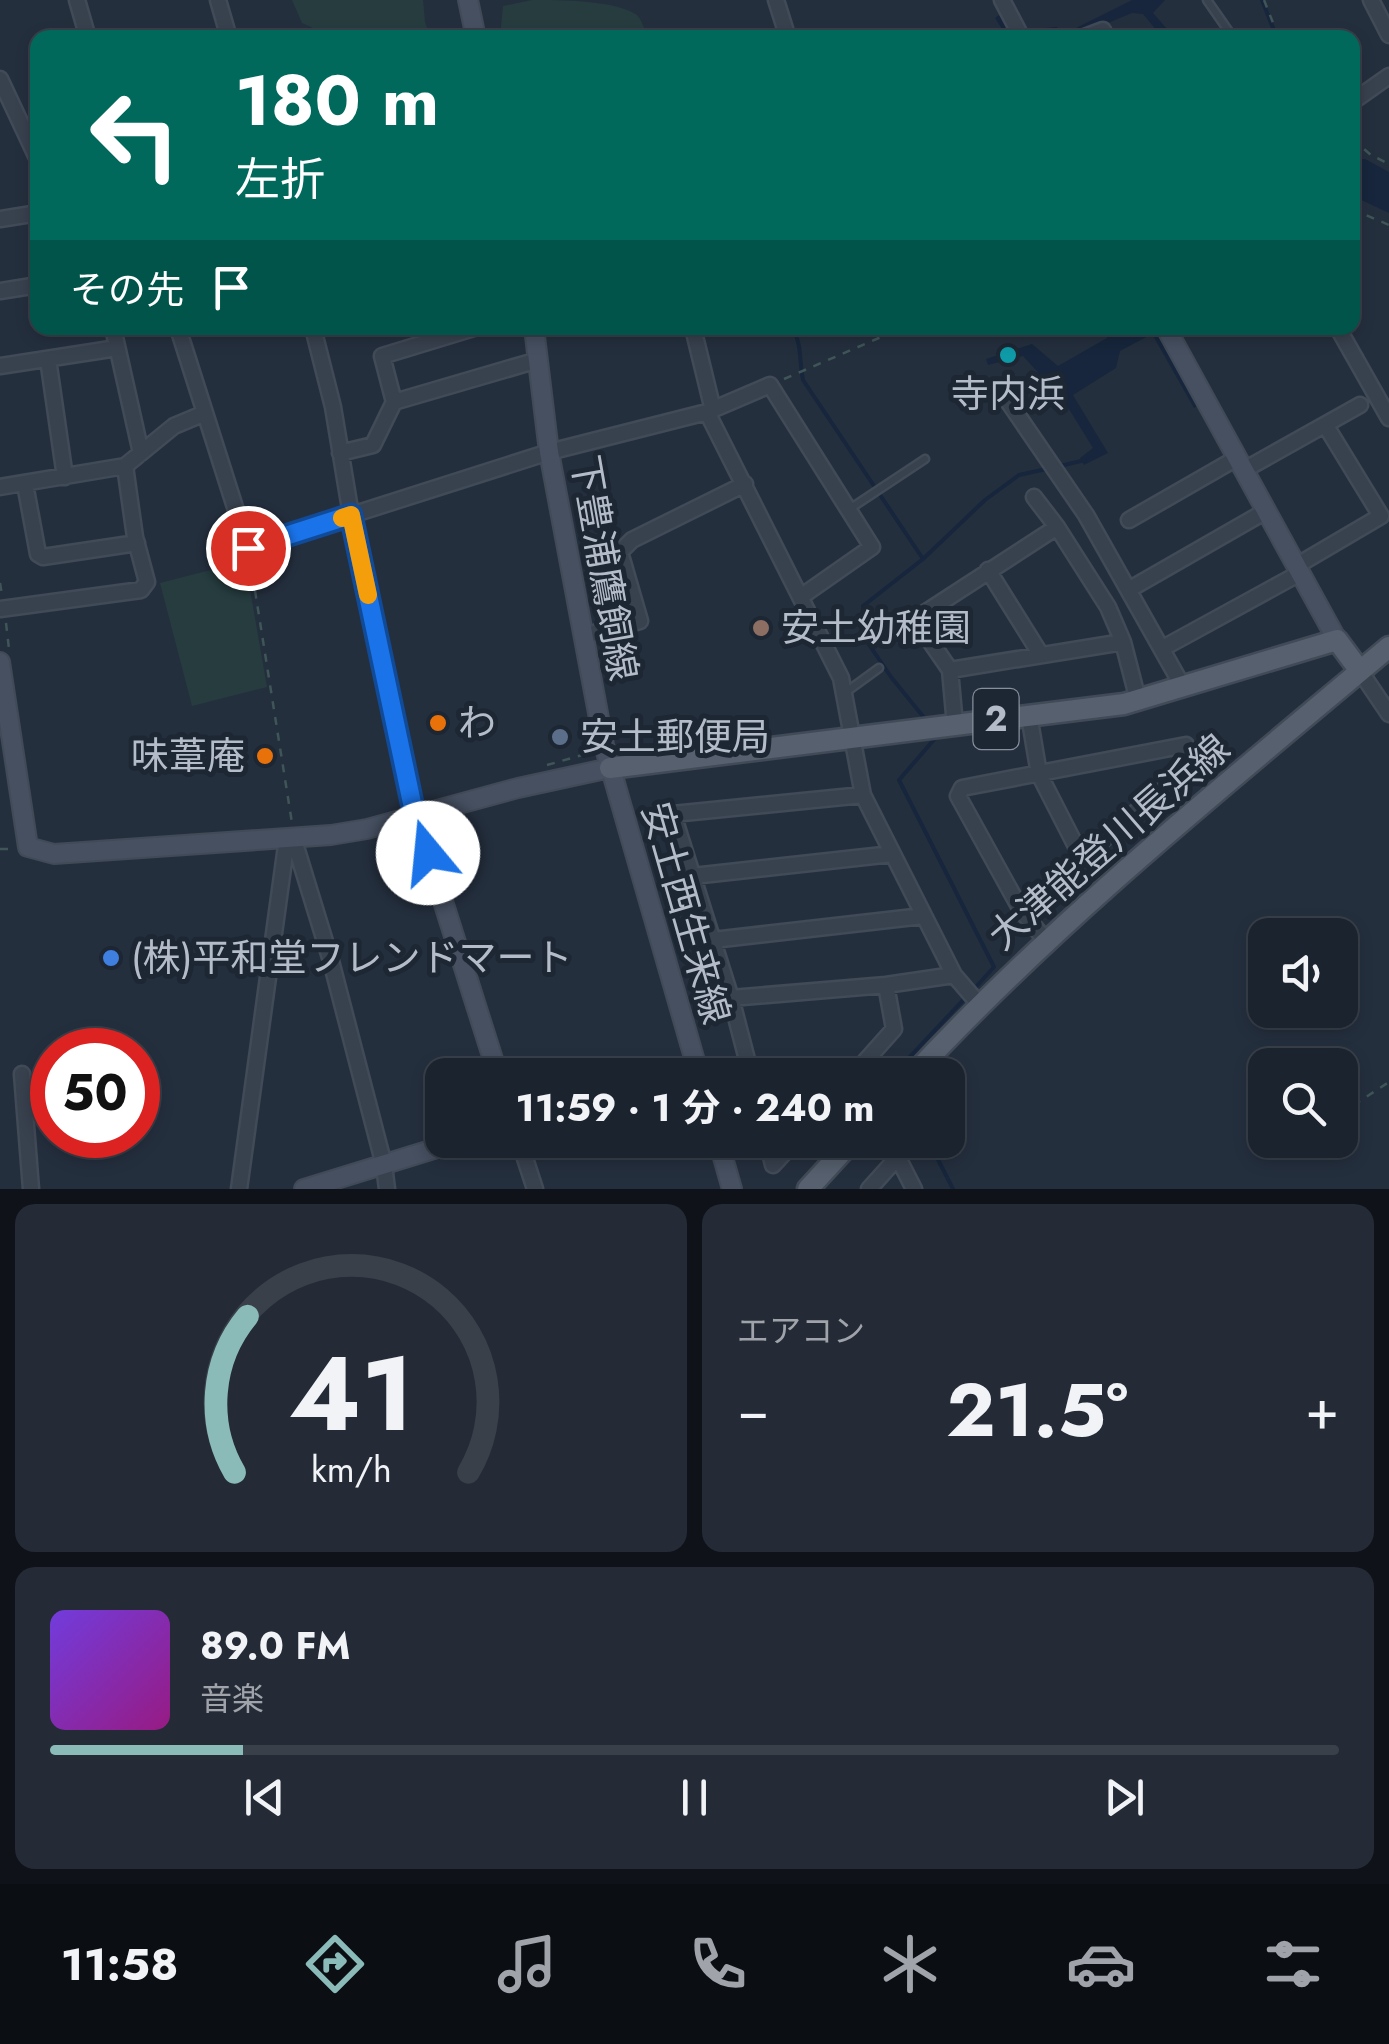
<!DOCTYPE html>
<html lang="ja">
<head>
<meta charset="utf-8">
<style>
	body { margin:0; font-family:Jost,"Noto Sans JP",sans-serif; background:#242b36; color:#f1f3f6; height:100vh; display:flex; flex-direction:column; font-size:38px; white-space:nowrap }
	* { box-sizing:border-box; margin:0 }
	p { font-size:32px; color:#a0a4aa }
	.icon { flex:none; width:55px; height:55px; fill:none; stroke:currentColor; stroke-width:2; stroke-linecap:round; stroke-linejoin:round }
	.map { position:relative; height:1189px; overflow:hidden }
	.sheet { display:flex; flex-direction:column; gap:15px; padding:15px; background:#0f1319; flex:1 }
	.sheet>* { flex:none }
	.hud { position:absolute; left:30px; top:30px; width:1330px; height:305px; border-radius:20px; box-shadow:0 5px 15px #0003,0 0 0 2px #39404a; background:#00695c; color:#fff; overflow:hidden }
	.tools { position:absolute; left:1248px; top:918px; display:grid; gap:20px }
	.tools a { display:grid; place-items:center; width:110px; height:110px; border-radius:20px; background:#1b232e; box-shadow:0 5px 15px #0003,0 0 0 2px #39404a; font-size:50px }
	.speed { position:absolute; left:30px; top:1028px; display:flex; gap:20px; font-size:50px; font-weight:700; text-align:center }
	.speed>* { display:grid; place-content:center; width:130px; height:130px; border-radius:50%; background:#1b232e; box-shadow:0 5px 15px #0003,0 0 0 2px #39404a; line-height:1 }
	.speed .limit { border:15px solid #d22; background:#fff; color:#111 }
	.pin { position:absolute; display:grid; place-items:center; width:85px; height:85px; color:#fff; margin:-42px; border:5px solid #fff; border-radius:50%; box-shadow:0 2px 10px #0007 }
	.me { position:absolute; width:110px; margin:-55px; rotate:343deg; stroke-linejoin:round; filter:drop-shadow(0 0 8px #0008) }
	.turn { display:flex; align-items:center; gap:35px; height:210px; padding:0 40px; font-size:45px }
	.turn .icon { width:130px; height:130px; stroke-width:2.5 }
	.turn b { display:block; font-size:70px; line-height:85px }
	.then { display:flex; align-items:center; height:95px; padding:0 40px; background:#0003; gap:20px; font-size:38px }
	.big { font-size:75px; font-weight:700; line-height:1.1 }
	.sheet .widget { flex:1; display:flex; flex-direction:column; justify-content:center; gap:15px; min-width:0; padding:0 35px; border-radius:20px; background:#242b36 }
	.sheet .dial { align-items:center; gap:0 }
	.dial svg { height:260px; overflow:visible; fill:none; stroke:#39404a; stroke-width:7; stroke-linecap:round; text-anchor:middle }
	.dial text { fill:#f1f3f6; stroke:none }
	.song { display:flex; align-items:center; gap:30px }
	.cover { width:120px; height:120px; border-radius:15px; background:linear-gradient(135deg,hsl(260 70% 55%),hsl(310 70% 35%)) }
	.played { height:10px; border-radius:5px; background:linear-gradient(90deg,#8bbbb9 15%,#39404a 15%) }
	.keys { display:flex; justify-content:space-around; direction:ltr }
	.heat { display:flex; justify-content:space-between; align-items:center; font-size:55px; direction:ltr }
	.sheet .tiles { flex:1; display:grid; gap:15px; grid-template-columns:1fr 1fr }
	.widget:last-child { grid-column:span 2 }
	.trip { position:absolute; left:425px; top:1058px; width:540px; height:100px; border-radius:20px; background:#1b232e; box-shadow:0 5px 15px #0003,0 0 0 2px #39404a; font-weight:700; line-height:100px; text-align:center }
	.menu { display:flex; height:160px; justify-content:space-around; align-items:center; background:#0b0e12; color:#a0a4aa }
	.menu .icon { width:70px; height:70px }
	.menu .on { color:#8bbbb9 }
	.menu b { font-size:45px; color:#f1f3f6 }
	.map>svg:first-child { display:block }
	.green { fill:#263c3f }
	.water { fill:#17263c }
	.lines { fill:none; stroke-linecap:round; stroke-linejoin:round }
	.stream { stroke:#17263c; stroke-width:4 }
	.lane-casing { stroke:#414a57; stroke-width:11 }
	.street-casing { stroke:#414a57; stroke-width:19 }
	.secondary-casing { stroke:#414a57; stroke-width:22 }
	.primary-casing { stroke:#414a57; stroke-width:25 }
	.path { stroke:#3f5557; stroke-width:2.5; stroke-dasharray:8 8; stroke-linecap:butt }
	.lane { stroke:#38414e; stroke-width:6 }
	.street { stroke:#38414e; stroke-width:14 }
	.secondary { stroke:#465061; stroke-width:18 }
	.primary { stroke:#56606e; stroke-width:20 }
	.route-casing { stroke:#114b97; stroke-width:25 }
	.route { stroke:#1a73e8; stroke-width:18 }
	.slow { stroke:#f59e0b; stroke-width:18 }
	.culture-dot { fill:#0f9aa8; stroke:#1d2633; stroke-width:4 }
	.education-dot { fill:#8d6e63; stroke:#1d2633; stroke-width:4 }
	.food-dot { fill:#e8710a; stroke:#1d2633; stroke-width:4 }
	.service-dot { fill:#5c6f8a; stroke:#1d2633; stroke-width:4 }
	.shop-dot { fill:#3f7fe0; stroke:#1d2633; stroke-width:4 }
	.labels { text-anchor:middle; stroke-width:10; stroke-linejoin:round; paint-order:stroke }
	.shield { fill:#1d2633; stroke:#878f9c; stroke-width:2.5 }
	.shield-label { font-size:35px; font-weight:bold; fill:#b4bcc9 }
	.poi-label { font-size:38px; fill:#b4bcc9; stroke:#1d2633; text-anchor:start }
	.street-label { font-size:38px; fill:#b4bcc9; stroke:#1d2633 }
</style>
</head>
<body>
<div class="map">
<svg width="1389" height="1189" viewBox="0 0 1389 1189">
	<rect width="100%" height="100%" fill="#242f3e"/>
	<path class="green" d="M292 0H423L425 22 430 37H332L302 23Z
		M532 0C562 0 614 0 637 15 642 20 645 31 648 37H500L503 6Z
		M245 561 267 687 192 706 160 583Z"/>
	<path class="water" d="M1132 0H1165L1153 13 1174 37H1162L1143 14 1132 13 1074 37 995 38 1006 35 995 18 999 15 1011 31 1057 27 1060 33H1066Z
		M1365 159 1389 172V213L1353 196V160Z
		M1106 328H1117L1120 333 1126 335 1138 328H1165L1157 331 1199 405 1194 408 1152 334 1120 351 1116 368 1073 395 1108 453 1084 465 1080 458 1093 448 1064 401 1023 356 988 365 986 359 1032 344 1058 366 1107 338Z"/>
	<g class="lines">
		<path class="stream" d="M1262 0 1277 38
			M793 328C802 346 799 360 803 380L923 559
			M1060 466 1085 460
			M926 720 891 677 866 640 863 606 923 559 985 500 1019 475 1051 468
			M938 735 899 780 994 967 974 989
			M906 1071 904 1063 967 996
			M928 1140 953 1189"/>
		<g class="lane-casing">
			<path id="lane" d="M1207 0 1232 36
				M851 508 925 459
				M846 692 879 668"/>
		</g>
		<g class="street-casing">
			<path id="street" d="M77 0 88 38
				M218 0 229 38
				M776 0 788 38
				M1002 0 1022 38
				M1371 0 1389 35
				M1082 38 1103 30 1106 38
				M0 79 38 160
				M1352 102 1389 76
				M0 219 38 213
				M0 291 38 285
				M113 328 141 453
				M178 328 248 548 549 452 707 412 770 385 872 547 802 596
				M313 328 333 407 351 515 416 816
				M474 328 382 356 394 402 538 360
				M693 328 713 410
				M1338 328 1389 418
				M48 359 65 477
				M0 366 117 348
				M1001 391 1086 515 1183 687
				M707 412 841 678 863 795 954 975 979 1004
				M340 453 373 445 394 402
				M1244 470 1360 405
				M25 484 38 554 43 557 137 543
				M0 487 125 466 174 426 205 413
				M1034 497 1057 527
				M1129 520 1237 458
				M1296 566 1381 516 1326 426
				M988 570 1041 655
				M1130 589 1266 511
				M0 609 141 590 147 582 135 537 125 466
				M583 636 640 621 620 552 632 540 745 484
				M1163 648 1300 573
				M950 670 1123 642
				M1360 671 1389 714
				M1029 715 1039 774 1082 858
				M955 725 950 670 919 625 920 616 1057 527 1108 607 1123 642 1138 700
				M293 837 331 961 384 1165 387 1189
				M693 876 892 854
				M1021 910 1192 764 1186 745 962 788 958 796 1021 910 1046 941
				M713 940 923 916
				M731 998 886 985 954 975
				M22 1074 31 1189
				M751 1075 731 998 673 814 863 795
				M853 1075 894 1029 886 985
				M519 1140 535 1189
				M767 1140 773 1165 796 1140
				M889 1140 914 1189
				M239 1189 286 846 293 837
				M869 1189 897 1158"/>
		</g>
		<g class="secondary-casing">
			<path id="secondary" d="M468 0 476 38
				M534 328 549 452 604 745 699 1075
				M1166 328 1337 640
				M0 662 28 847 54 854 331 835 367 829 518 788 610 768
				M416 816 498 1075
				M718 1140 732 1189
				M304 1189 463 1140"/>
		</g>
		<g class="primary-casing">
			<path id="primary" d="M610 768 1124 704 1337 640 1360 671
				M913 1075C1058 919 1226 784 1389 647
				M808 1189 853 1140"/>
		</g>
		<path class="path" d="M1264 0 1279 38
			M1352 139 1371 155 1389 164
			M1352 209 1389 225
			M860 328 865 341
			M784 379 902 328
			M250 559 292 823
			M0 583 2 595
			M6 623 9 649
			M547 765 586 754 591 749
			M0 849H13
			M1340 1114 1389 1082"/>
		<use href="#lane" class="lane"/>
		<use href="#street" class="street"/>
		<use href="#secondary" class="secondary"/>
		<use href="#primary" class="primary"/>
	</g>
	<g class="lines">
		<g class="route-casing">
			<path id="route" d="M248 548 351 515 412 803 428 853"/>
		</g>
		<use href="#route" class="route"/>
		<path class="slow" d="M342 518 351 515 368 595"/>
	</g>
	<circle class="culture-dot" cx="1008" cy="355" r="10"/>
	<circle class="education-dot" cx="761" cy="628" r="10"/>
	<g class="food-dot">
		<circle cx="438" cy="723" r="10"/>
		<circle cx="265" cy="756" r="10"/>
	</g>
	<circle class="service-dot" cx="560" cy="737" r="10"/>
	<circle class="shop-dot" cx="111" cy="958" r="10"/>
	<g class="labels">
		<rect class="shield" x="973.5" y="689" width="45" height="60" rx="8"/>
		<g class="shield-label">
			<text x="996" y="731">2</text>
		</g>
		<g class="poi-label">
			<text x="1008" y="407" text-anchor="middle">寺内浜</text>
			<text x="781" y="641">安土幼稚園</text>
			<text x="458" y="736">わ</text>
			<text x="580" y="750">安土郵便局</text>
			<text x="245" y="769" text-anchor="end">味葦庵</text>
			<text x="131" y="971">(株)平和堂フレンドマート</text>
		</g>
		<g class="street-label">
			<text transform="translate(604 568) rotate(80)" y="13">下豊浦鷹飼線</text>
			<text transform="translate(1109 842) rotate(-41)" y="13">大津能登川長浜線</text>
			<text transform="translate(686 913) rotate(74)" y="13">安土西生来線</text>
		</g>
	</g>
</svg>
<div class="tools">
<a><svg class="icon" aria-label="sound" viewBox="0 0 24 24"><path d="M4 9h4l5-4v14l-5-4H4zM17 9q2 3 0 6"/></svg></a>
<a><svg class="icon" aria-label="search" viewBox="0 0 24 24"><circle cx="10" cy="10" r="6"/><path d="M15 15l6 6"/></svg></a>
</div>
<div class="speed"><div class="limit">50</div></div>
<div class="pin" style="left:248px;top:548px;background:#d93025"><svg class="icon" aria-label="arrive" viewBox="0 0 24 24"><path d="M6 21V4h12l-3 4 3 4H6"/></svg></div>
<svg class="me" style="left:428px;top:853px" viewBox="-20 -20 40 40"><circle r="19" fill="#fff"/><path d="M0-13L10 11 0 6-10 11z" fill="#1a73e8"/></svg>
<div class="trip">11:59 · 1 分 · 240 m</div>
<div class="hud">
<div class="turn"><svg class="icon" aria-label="left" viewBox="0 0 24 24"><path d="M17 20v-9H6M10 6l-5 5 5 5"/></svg><div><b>180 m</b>左折</div></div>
<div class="then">その先<svg class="icon" aria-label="arrive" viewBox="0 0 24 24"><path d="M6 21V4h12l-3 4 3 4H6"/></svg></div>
</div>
</div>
<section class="sheet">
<div class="tiles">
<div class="widget dial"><svg viewBox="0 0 100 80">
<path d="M14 69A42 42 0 1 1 86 69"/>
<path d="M14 69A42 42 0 0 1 18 21" stroke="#8bbbb9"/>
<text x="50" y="56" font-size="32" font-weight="700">41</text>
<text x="50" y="72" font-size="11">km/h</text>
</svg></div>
<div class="widget"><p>エアコン</p>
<div class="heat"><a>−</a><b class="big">21.5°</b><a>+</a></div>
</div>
<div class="widget">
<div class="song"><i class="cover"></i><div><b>89.0 FM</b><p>音楽</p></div></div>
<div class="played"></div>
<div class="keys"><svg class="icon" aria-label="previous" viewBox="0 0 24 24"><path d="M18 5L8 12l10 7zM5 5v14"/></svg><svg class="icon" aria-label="pause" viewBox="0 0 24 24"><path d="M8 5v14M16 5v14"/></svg><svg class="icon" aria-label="next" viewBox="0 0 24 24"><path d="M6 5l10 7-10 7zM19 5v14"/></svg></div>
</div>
</div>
</section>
<nav class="menu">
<b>11:58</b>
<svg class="icon on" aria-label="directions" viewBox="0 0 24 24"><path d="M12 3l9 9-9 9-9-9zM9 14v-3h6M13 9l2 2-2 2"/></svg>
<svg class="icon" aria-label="music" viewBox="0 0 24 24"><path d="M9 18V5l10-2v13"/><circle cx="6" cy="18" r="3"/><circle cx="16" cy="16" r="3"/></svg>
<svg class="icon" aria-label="phone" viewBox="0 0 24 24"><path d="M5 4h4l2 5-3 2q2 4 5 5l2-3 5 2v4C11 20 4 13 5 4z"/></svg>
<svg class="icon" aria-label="climate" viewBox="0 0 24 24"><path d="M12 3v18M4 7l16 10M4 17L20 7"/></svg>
<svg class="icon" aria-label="car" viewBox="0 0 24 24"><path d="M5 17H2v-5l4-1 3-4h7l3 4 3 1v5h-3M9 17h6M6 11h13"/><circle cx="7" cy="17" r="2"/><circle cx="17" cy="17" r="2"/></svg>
<svg class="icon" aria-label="filters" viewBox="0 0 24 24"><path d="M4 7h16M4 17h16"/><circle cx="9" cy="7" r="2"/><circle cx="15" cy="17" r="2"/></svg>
</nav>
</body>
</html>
